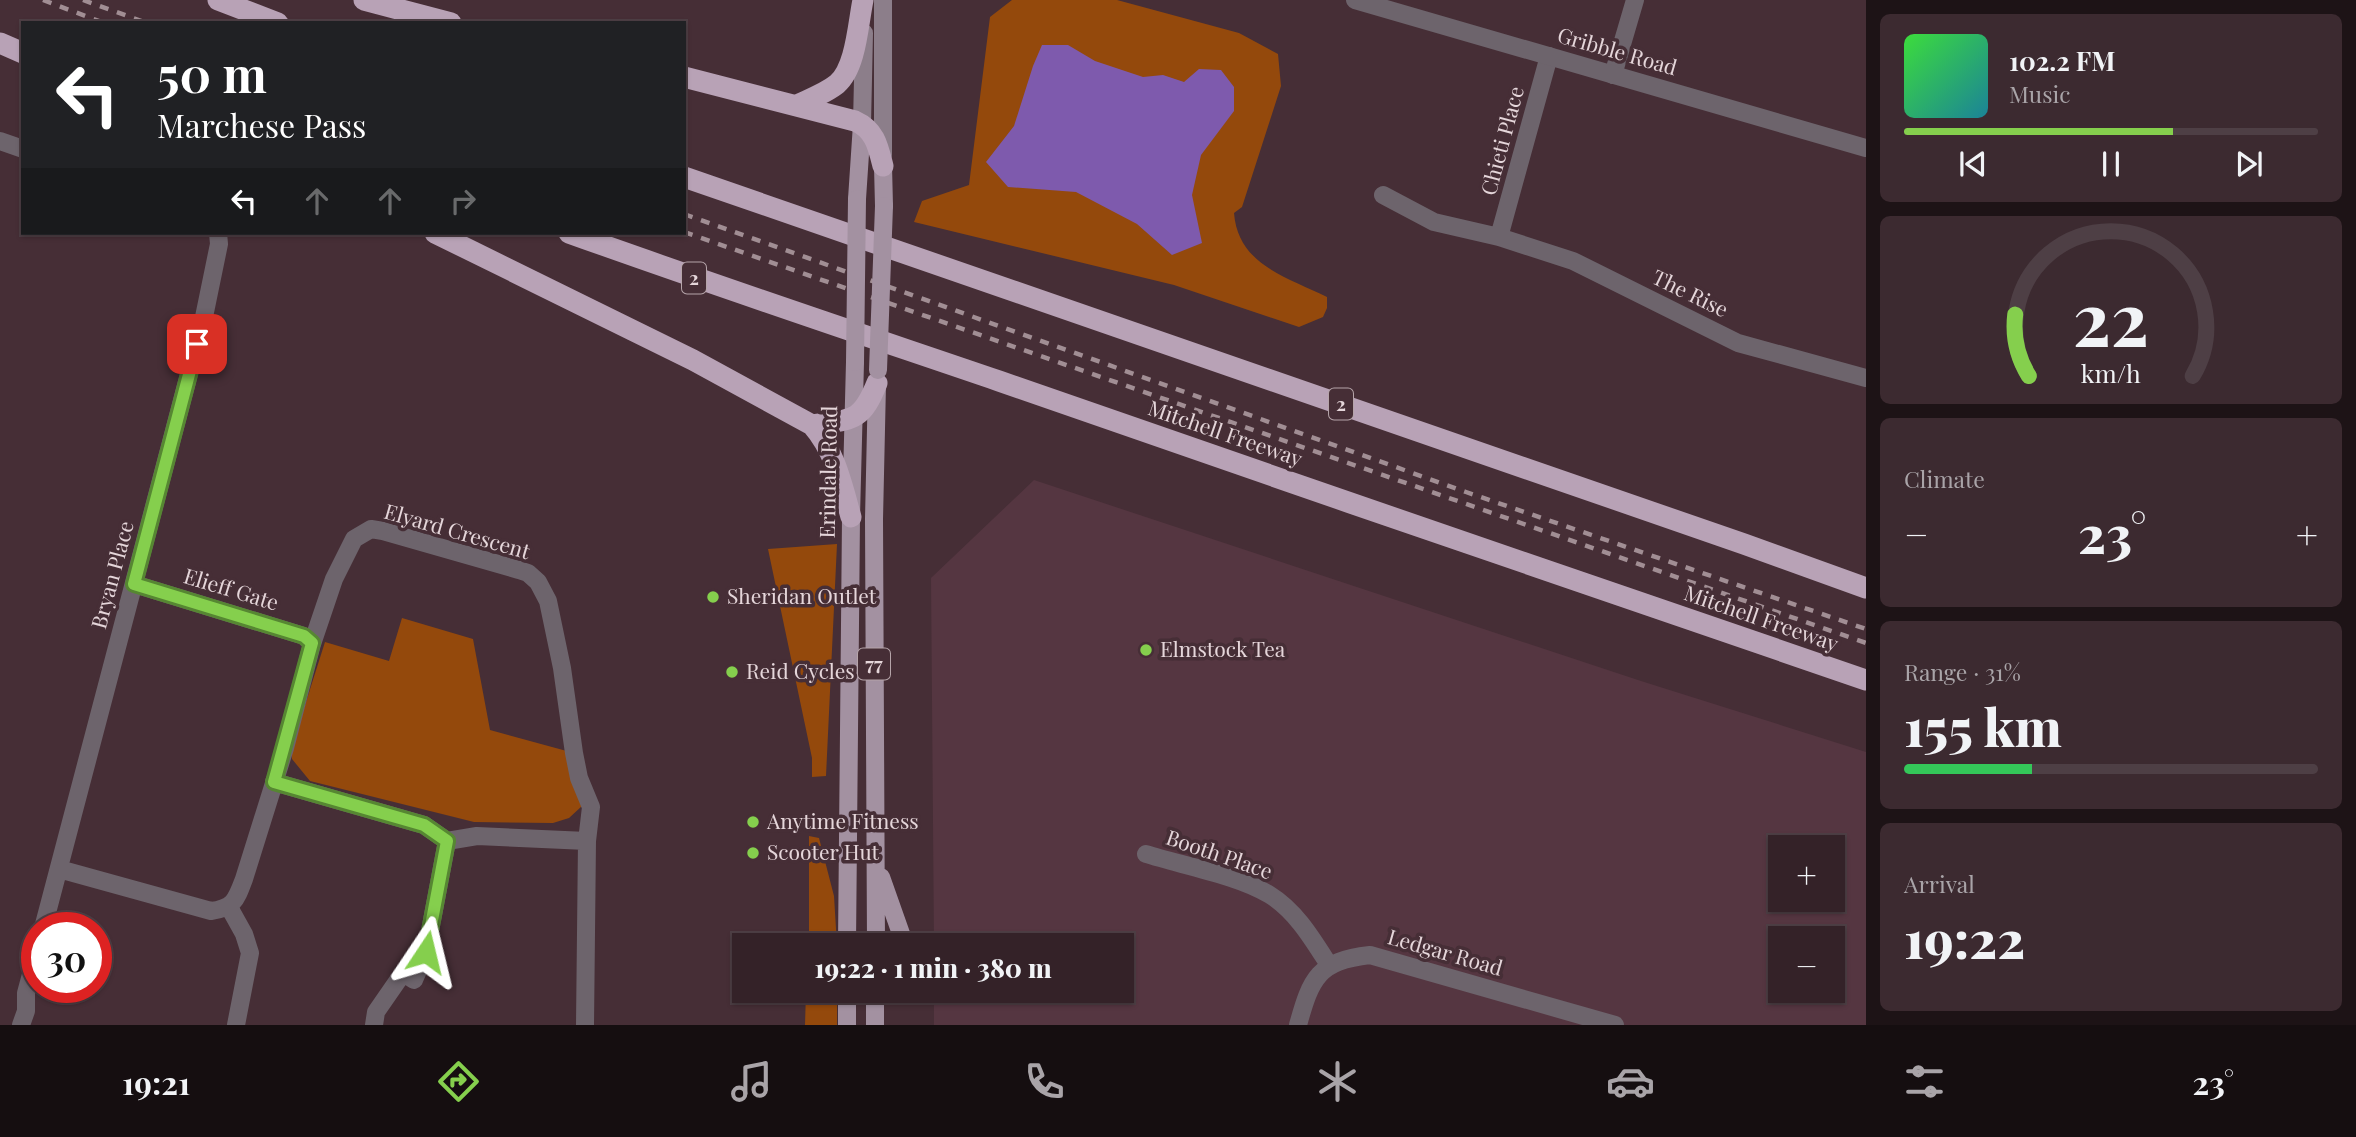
<!DOCTYPE html>
<html lang="en">
<head>
<meta charset="utf-8">
<style>
	body { margin:0; font-family:"Playfair Display",serif; background:#3c2a30; color:#f1f3f6; height:100vh; display:flex; flex-direction:column; font-size:26px; white-space:nowrap }
	* { box-sizing:border-box; margin:0 }
	p { font-size:23px; color:#a9a4a8 }
	.icon { flex:none; width:38px; height:38px; fill:none; stroke:currentColor; stroke-width:2; stroke-linecap:round; stroke-linejoin:round }
	.map { position:relative; flex:1; overflow:hidden }
	.panel { display:flex; flex-direction:column; gap:14px; padding:14px; background:#1d1316; width:490px }
	.panel>* { flex:none }
	.top-card { position:absolute; left:21px; top:21px; width:665px; height:214px; border-radius:0px; box-shadow:0 2px 5px #0004,0 0 0 2px #4e3f45; background:#202124; color:#fff; overflow:hidden }
	.controls { position:absolute; left:1768px; top:835px; display:grid; gap:14px }
	.controls a { display:grid; place-items:center; width:77px; height:77px; border-radius:0px; background:#342228; box-shadow:0 2px 5px #0004,0 0 0 2px #4e3f45; font-size:35px }
	.speed { position:absolute; left:21px; top:912px; display:flex; gap:14px; font-size:35px; font-weight:700; text-align:center }
	.speed>* { display:grid; place-content:center; width:91px; height:91px; border-radius:50%; background:#342228; box-shadow:0 2px 5px #0004,0 0 0 2px #4e3f45; line-height:1 }
	.speed .limit { border:10px solid #d22; background:#fff; color:#111 }
	.pin { position:absolute; display:grid; place-items:center; width:60px; height:60px; color:#fff; margin:-30px; border-radius:14px; box-shadow:0 4px 10px #0006 }
	.me { position:absolute; width:77px; margin:-38px; rotate:10deg; stroke-linejoin:round; filter:drop-shadow(0 0 5px #0008) }
	.turn { display:flex; align-items:center; gap:24px; height:147px; padding:0 21px; font-size:32px }
	.turn .icon { width:91px; height:91px; stroke-width:2.5 }
	.turn b { display:block; font-size:49px; line-height:60px }
	.lanes { display:flex; align-items:center; height:66px; padding:0 21px; background:#0003; justify-content:center; gap:35px; direction:ltr }
	.lanes .off { opacity:.35 }
	.big { font-size:52px; font-weight:800; line-height:1.1 }
	.panel .widget { flex:1; display:flex; flex-direction:column; justify-content:center; gap:10px; min-width:0; padding:0 24px; border-radius:10px; background:#3c2a30 }
	.panel .dial { align-items:center; gap:0 }
	.dial svg { height:182px; overflow:visible; fill:none; stroke:#4e3f45; stroke-width:7; stroke-linecap:round; text-anchor:middle }
	.dial text { fill:#f1f3f6; stroke:none }
	.song { display:flex; align-items:center; gap:21px }
	.cover { width:84px; height:84px; border-radius:10px; background:linear-gradient(135deg,hsl(120 70% 55%),hsl(190 70% 35%)) }
	.played { height:7px; border-radius:4px; background:linear-gradient(90deg,#85cf4d 65%,#4e3f45 65%) }
	.keys { display:flex; justify-content:space-around; direction:ltr }
	.heat { display:flex; justify-content:space-between; align-items:center; font-size:38px; direction:ltr }
	.charge { height:10px; border-radius:5px; background:linear-gradient(90deg,#34c759 31%,#4e3f45 0) }
	.trip { position:absolute; left:732px; top:933px; width:402px; height:70px; border-radius:0px; background:#342228; box-shadow:0 2px 5px #0004,0 0 0 2px #4e3f45; font-weight:800; line-height:70px; text-align:center }
	.menu { display:flex; height:112px; justify-content:space-around; align-items:center; background:#150e10; color:#a9a4a8 }
	.menu .icon { width:49px; height:49px }
	.menu .selected { color:#85cf4d }
	.menu b { font-size:32px; color:#f1f3f6 }
	main { display:flex; flex:1; min-height:0 }
	.map>svg:first-child { display:block }
	.built { fill:#553641; fill-rule:evenodd }
	.green { fill:#94490c }
	.water { fill:#7e5aad }
	.lines { fill:none; stroke-linecap:round; stroke-linejoin:round }
	.minor { stroke:#6d646c; stroke-width:18 }
	.tertiary { stroke:#6d646c; stroke-width:18 }
	.secondary { stroke:#8c7e8a; stroke-width:18 }
	.primary { stroke:#a391a1; stroke-width:18 }
	.motorway { stroke:#b8a2b6; stroke-width:21 }
	.rail { stroke:#a18e94; stroke-width:4.5; stroke-dasharray:9 9; stroke-linecap:butt }
	.primary-bridge { stroke:#a391a1; stroke-width:18 }
	.route-casing { stroke:#568732; stroke-width:18 }
	.route { stroke:#85cf4d; stroke-width:12 }
	.poi-dot { fill:#85cf4d; stroke:#462e36; stroke-width:2.5 }
	.labels { text-anchor:middle; stroke-width:7; stroke-linejoin:round; paint-order:stroke }
	.shield { fill:#462e36; stroke:#b5a4a9; stroke-width:2 }
	.shield-label { font-size:19px; font-weight:bold; fill:#e5d6da }
	.street-label { font-size:21px; fill:#e5d6da; stroke:#462e36 }
	.poi-label { font-size:21px; fill:#e5d6da; stroke:#462e36; text-anchor:start }
</style>
</head>
<body>
<main>
<div class="map">
<svg width="1866" height="1025" viewBox="0 0 1866 1025">
	<rect width="100%" height="100%" fill="#462e36"/>
	<path class="built" d="M1034 480 1641 681 1866 752V1025H934V991L1122 990V945H934L931 578ZM1780 847H1832V900H1780ZM1780 938H1832V990H1780Z"/>
	<path class="green" d="M1012 0H1117L1239 33 1278 54 1281 86 1242 207 1234 213C1238 265 1287 277 1327 297V308L1323 317 1299 327 1174 285 914 222 922 201 969 185 990 17Z
		M837 544 826 776 812 777V758L768 549Z
		M402 618 473 639 490 730 574 753 582 806 569 818 553 823 474 822 310 781 292 759V746L325 642 389 661Z
		M809 836 819 838 834 896 837 945H809Z
		M806 991H837V1025H805Z"/>
	<path class="water" d="M1042 45H1068L1095 61 1143 77 1163 75 1184 82 1199 69 1221 70 1234 87V111L1201 155 1192 195 1202 243 1172 255 1137 224 1076 192 1008 187 986 162 1014 126 1033 66Z"/>
	<g class="lines">
		<path class="minor" d="M1613 75 1635 0
			M0 141 23 149
			M1383 195 1434 222 1499 237 1573 261 1738 343 1866 378
			M1499 237 1549 56
			M134 584 304 636 312 644
			M274 782 424 825 447 841 477 836 587 841
			M1146 854C1181 865 1240 876 1270 895 1296 911 1313 940 1329 965
			M59 869 211 911C234 908 236 900 244 879L285 748 312 644 334 579 354 539 371 529 383 531 519 570 528 573 538 582 548 601 562 668 574 753 579 778 591 807 587 841 585 1025
			M229 907 244 934 250 953 236 1025
			M43 928 204 317 219 244 218 233
			M21 1025 26 1011V993L37 952
			M374 1025 376 1012 403 973 414 980 426 952 447 841
			M1298 1025C1311 978 1318 961 1370 955L1615 1025"/>
		<path class="tertiary" d="M1355 0 1866 148"/>
		<path class="secondary" d="M862 124 864 33
			M883 155V0"/>
		<path class="primary" d="M883 166 884 206
			M857 199 862 124
			M881 877 905 945
			M847 945 851 517 855 362
			M876 945 874 519 877 384
			M847 1025V990
			M875 1025V990"/>
		<path class="motorway" d="M218 0 278 23
			M364 0 451 23
			M0 43 23 53
			M684 77 855 121C875 130 878 146 883 166
			M797 105C810 99 826 93 837 84 856 68 858 24 863 0
			M684 177 1744 544 1866 588
			M435 233 693 360 812 425C835 451 842 485 851 517
			M569 233C711 284 855 332 999 381 1288 481 1576 582 1866 680
			M812 425C852 419 861 423 877 383"/>
		<path class="rail" d="M43 0 104 23
			M83 0 147 23
			M684 214 1466 492 1866 629
			M684 232 1866 643"/>
		<path class="primary-bridge" d="M855 362 857 199
			M878 370 884 206"/>
	</g>
	<g class="lines">
		<g class="route-casing">
			<path id="route" d="M197 344 134 584 304 636 312 643 274 782 424 825 447 841 426 952"/>
		</g>
		<use href="#route" class="route"/>
	</g>
	<g class="poi-dot">
		<circle cx="713" cy="597" r="7"/>
		<circle cx="1146" cy="650" r="7"/>
		<circle cx="732" cy="672" r="7"/>
		<circle cx="753" cy="822" r="7"/>
		<circle cx="753" cy="853" r="7"/>
	</g>
	<g class="labels">
		<g class="shield">
			<rect x="682" y="262.5" width="24" height="31" rx="5"/>
			<rect x="1329" y="388.5" width="24" height="31" rx="5"/>
			<rect x="858" y="648.5" width="32" height="31" rx="5"/>
		</g>
		<g class="shield-label">
			<text x="694" y="285">2</text>
			<text x="1341" y="411">2</text>
			<text x="874" y="671">77</text>
		</g>
		<g class="street-label">
			<text transform="translate(1617 52) rotate(16)" y="7">Gribble Road</text>
			<text transform="translate(1503 141) rotate(-75)" y="7">Chieti Place</text>
			<text transform="translate(1690 294) rotate(26)" y="7">The Rise</text>
			<text transform="translate(1225 434) rotate(19)" y="7">Mitchell Freeway</text>
			<text transform="translate(829 472) rotate(-89)" y="7">Erindale Road</text>
			<text transform="translate(457 532) rotate(16)" y="7">Elyard Crescent</text>
			<text transform="translate(113 575) rotate(-75)" y="7">Bryan Place</text>
			<text transform="translate(231 590) rotate(17)" y="7">Elieff Gate</text>
			<text transform="translate(1761 619) rotate(19)" y="7">Mitchell Freeway</text>
			<text transform="translate(1219 855) rotate(19)" y="7">Booth Place</text>
			<text transform="translate(1445 953) rotate(16)" y="7">Ledgar Road</text>
		</g>
		<g class="poi-label">
			<text x="727" y="604">Sheridan Outlet</text>
			<text x="1160" y="657">Elmstock Tea</text>
			<text x="746" y="679">Reid Cycles</text>
			<text x="767" y="829">Anytime Fitness</text>
			<text x="767" y="860">Scooter Hut</text>
		</g>
	</g>
</svg>
<div class="controls">
<a>+</a>
<a>−</a>
</div>
<div class="speed"><div class="limit">30</div></div>
<div class="pin" style="left:197px;top:344px;background:#d93025"><svg class="icon" aria-label="arrive" viewBox="0 0 24 24"><path d="M6 21V4h12l-3 4 3 4H6"/></svg></div>
<svg class="me" style="left:426px;top:952px" viewBox="-20 -20 40 40"><path d="M0-17L14 15 0 8-14 15z" fill="#85cf4d" stroke="#fff" stroke-width="4"/></svg>
<div class="trip">19:22 · 1 min · 380 m</div>
<div class="top-card">
<div class="turn"><svg class="icon" aria-label="left" viewBox="0 0 24 24"><path d="M17 20v-9H6M10 6l-5 5 5 5"/></svg><div><b>50 m</b>Marchese Pass</div></div>
<div class="lanes"><svg class="icon" aria-label="left" viewBox="0 0 24 24"><path d="M17 20v-9H6M10 6l-5 5 5 5"/></svg><svg class="icon off" aria-label="ahead" viewBox="0 0 24 24"><path d="M12 20V5M6 11l6-6 6 6"/></svg><svg class="icon off" aria-label="ahead" viewBox="0 0 24 24"><path d="M12 20V5M6 11l6-6 6 6"/></svg><svg class="icon off" aria-label="right" viewBox="0 0 24 24"><path d="M7 20v-9h11M14 6l5 5-5 5"/></svg></div>
</div>
</div>
<section class="panel">
<div class="widget">
<div class="song"><i class="cover"></i><div><b>102.2 FM</b><p>Music</p></div></div>
<div class="played"></div>
<div class="keys"><svg class="icon" aria-label="previous" viewBox="0 0 24 24"><path d="M18 5L8 12l10 7zM5 5v14"/></svg><svg class="icon" aria-label="pause" viewBox="0 0 24 24"><path d="M8 5v14M16 5v14"/></svg><svg class="icon" aria-label="next" viewBox="0 0 24 24"><path d="M6 5l10 7-10 7zM19 5v14"/></svg></div>
</div>
<div class="widget dial"><svg viewBox="0 0 100 80">
<path d="M14 69A42 42 0 1 1 86 69"/>
<path d="M14 69A42 42 0 0 1 8 42" stroke="#85cf4d"/>
<text x="50" y="56" font-size="32" font-weight="700">22</text>
<text x="50" y="72" font-size="11">km/h</text>
</svg></div>
<div class="widget"><p>Climate</p>
<div class="heat"><a>−</a><b class="big">23°</b><a>+</a></div>
</div>
<div class="widget"><p>Range · 31%</p><b class="big">155 km</b><div class="charge"></div></div>
<div class="widget"><p>Arrival</p><b class="big">19:22</b></div>
</section>
</main>
<nav class="menu">
<b>19:21</b>
<svg class="icon selected" aria-label="directions" viewBox="0 0 24 24"><path d="M12 3l9 9-9 9-9-9zM9 14v-3h6M13 9l2 2-2 2"/></svg>
<svg class="icon" aria-label="music" viewBox="0 0 24 24"><path d="M9 18V5l10-2v13"/><circle cx="6" cy="18" r="3"/><circle cx="16" cy="16" r="3"/></svg>
<svg class="icon" aria-label="phone" viewBox="0 0 24 24"><path d="M5 4h4l2 5-3 2q2 4 5 5l2-3 5 2v4C11 20 4 13 5 4z"/></svg>
<svg class="icon" aria-label="climate" viewBox="0 0 24 24"><path d="M12 3v18M4 7l16 10M4 17L20 7"/></svg>
<svg class="icon" aria-label="car" viewBox="0 0 24 24"><path d="M5 17H2v-5l4-1 3-4h7l3 4 3 1v5h-3M9 17h6M6 11h13"/><circle cx="7" cy="17" r="2"/><circle cx="17" cy="17" r="2"/></svg>
<svg class="icon" aria-label="filters" viewBox="0 0 24 24"><path d="M4 7h16M4 17h16"/><circle cx="9" cy="7" r="2"/><circle cx="15" cy="17" r="2"/></svg>
<b>23°</b>
</nav>
</body>
</html>
